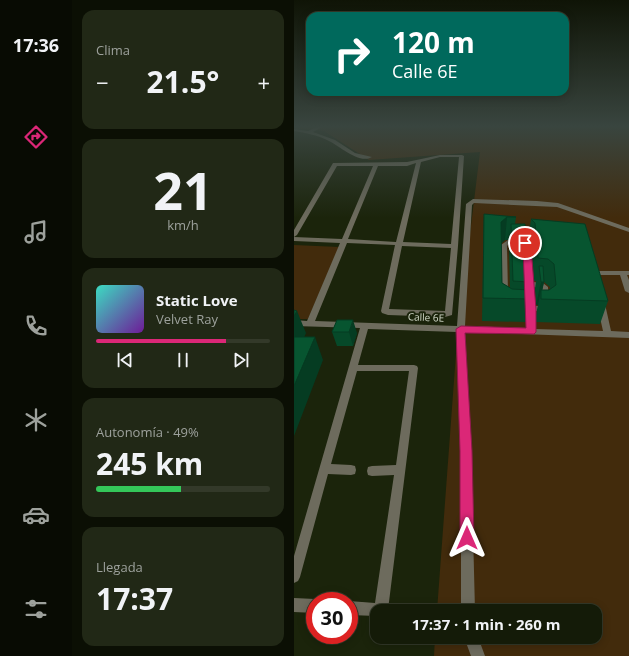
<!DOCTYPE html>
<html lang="es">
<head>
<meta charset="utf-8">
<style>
	body { margin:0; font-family:"Open Sans",sans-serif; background:#212816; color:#f1f3f6; height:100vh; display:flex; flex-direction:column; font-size:15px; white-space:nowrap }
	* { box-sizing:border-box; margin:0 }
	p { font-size:13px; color:#9da19c }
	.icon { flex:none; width:22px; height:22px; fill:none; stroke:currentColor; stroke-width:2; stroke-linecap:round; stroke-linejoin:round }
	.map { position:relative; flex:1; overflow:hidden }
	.sheet { display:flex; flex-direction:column; gap:10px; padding:10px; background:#0b0f04; width:222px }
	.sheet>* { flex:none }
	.hud { position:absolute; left:12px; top:12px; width:263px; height:84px; border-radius:12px; box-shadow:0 2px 10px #0003,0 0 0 1px #333929; background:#00695c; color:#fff; overflow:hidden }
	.speed { position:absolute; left:12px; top:592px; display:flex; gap:8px; font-size:20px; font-weight:700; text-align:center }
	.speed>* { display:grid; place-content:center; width:52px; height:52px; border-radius:50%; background:#141b08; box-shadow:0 2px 10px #0003,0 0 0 1px #333929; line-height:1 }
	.speed .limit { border:6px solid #d22; background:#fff; color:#111 }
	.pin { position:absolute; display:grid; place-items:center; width:34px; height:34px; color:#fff; margin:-17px; border:2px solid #fff; border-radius:50%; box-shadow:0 1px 4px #0007 }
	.me { position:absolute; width:44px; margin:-22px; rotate:0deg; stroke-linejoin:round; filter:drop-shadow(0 0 3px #0008) }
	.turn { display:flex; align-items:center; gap:14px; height:84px; padding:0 20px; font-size:18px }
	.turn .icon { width:52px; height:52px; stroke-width:2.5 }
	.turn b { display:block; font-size:28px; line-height:34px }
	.big { font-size:30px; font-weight:700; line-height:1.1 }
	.sheet .tile { flex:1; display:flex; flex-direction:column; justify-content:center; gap:6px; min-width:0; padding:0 14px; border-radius:12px; background:#212816 }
	.sheet .dial { align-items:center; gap:0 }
	.dial b { font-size:52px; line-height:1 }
	.song { display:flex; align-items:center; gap:12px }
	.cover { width:48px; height:48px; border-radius:6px; background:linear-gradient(135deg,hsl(170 70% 55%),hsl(280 70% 35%)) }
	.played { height:4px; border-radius:2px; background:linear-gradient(90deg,#db2777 75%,#333929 75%) }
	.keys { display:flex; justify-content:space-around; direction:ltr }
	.heat { display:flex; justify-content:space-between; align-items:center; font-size:22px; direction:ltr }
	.charge { height:6px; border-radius:3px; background:linear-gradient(90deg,#34c759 49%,#333929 0) }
	.trip { position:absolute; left:76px; top:604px; width:232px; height:40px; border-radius:12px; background:#141b08; box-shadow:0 2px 10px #0003,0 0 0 1px #333929; font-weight:700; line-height:40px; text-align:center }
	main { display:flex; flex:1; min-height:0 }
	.tabs { display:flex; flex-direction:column; width:72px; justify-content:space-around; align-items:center; background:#080b03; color:#9da19c }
	.tabs .icon { width:28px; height:28px }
	.tabs .current { color:#db2777 }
	.tabs b { font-size:18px; color:#f1f3f6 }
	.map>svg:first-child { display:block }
	.green { fill:#422b0c }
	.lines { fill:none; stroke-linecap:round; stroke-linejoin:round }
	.minor { fill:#6d6b5d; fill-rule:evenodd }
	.wall { fill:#064929; fill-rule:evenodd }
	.shaded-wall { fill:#053c22 }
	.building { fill:#075530; stroke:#053c22 }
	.route { fill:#db2777; stroke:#8e194d }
	.labels { text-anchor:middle; stroke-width:4; stroke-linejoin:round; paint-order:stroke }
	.street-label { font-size:10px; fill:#d3daca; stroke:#1b240b }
</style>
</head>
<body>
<main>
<nav class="tabs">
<b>17:36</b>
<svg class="icon current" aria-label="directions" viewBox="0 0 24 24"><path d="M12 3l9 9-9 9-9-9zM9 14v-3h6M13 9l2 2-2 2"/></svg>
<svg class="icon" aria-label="music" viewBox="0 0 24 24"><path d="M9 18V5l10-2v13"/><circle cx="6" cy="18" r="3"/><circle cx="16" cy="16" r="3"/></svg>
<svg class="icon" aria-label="phone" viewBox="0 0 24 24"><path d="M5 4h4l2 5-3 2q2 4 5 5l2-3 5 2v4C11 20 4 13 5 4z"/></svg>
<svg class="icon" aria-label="climate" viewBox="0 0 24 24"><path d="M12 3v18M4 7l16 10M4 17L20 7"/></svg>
<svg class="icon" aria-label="car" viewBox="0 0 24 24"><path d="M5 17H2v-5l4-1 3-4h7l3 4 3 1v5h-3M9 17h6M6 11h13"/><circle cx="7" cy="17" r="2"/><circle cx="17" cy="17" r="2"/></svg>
<svg class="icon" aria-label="filters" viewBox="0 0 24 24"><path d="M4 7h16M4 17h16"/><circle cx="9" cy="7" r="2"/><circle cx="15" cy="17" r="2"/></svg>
</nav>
<section class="sheet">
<div class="tile"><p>Clima</p>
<div class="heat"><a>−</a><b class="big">21.5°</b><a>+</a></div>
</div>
<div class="tile dial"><b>21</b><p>km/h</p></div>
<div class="tile">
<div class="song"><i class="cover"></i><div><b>Static Love</b><p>Velvet Ray</p></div></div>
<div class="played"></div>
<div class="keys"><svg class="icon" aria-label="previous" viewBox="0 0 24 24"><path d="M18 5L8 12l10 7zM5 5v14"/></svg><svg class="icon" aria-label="pause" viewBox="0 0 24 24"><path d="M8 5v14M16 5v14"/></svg><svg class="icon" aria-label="next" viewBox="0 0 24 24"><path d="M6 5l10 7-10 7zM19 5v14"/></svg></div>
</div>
<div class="tile"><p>Autonomía · 49%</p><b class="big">245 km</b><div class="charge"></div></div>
<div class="tile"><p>Llegada</p><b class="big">17:37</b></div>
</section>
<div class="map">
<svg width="335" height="656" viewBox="0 0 335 656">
	<rect width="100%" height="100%" fill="#1b240b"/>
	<path class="green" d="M0 126H335V656H140L141 637H301V611H143L163 340 186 152 75 160 30 131 12 129H0Z
		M0 245 45 247 14 319H0Z"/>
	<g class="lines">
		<path class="minor" d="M25 126H30L19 132 41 140 61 153 78 157C65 165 45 145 33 140 23 135 12 133 0 131V129L14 131Z
			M146 155H168L170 156 164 246 158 315 151 317 94 315 88 313 87 311 101 245 53 243 21 321 163 326 172 204 179 199 243 201 264 203 335 228V232L263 207 180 203 178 205 171 326 233 328V311H224L220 308 224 305 233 306 229 245 215 244 213 246 214 294 210 296 206 294 207 245 214 240 231 241 233 242 236 247 239 282 249 283 254 287 255 307 252 311H241V329L309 331 303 304 307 301 311 304 317 331 335 332V338L171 332 177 451 181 611H167V451L163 332 74 329 64 365H120L123 366 124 368 94 610 83 611V616L55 615V601L81 603 100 475 78 476 74 475 73 471 74 467 78 466 102 465 115 371H63L37 464 57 465 61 466 62 470 61 474 57 475 34 474 6 577 4 581 0 583V556L66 328 0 326V320L13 321 46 243 0 241V237L48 239 79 166H43L3 235 0 237V230L39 163 113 162ZM146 157H165L157 244 109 242 127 162ZM122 163 102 242 54 239 84 166H113ZM108 246 157 248 151 311 95 309ZM239 287 246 288 247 306H241Z
			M297 271H335V275H333L335 280V293L331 291 326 275H303L302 278H298L296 273Z
			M0 598 21 599 25 601H21V613L0 612Z
			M170 637H184L191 656H177Z"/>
	</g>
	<path class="wall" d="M190 214 222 217 221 224 235 282 234 290 235 299 232 322 188 321ZM211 240H215V246L216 288 208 283 207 243Z
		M237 219 314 301 306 324 242 322V314L244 305H242L241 289 242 281H240L237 246 234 241ZM250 282 256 287V289L255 290H248Z
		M43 320 63 333 59 346H43L38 332Z"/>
	<path class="shaded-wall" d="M213 217 211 240 206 245 207 222Z
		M247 282H250L247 297V290L244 305H242Z
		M3 311 12 333 1 359 0 358V316Z
		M59 320 63 333 59 346 55 332Z
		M21 337 29 360 0 436V386Z"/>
	<path class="building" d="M190 214 222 217H213L207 222 208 283 218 289 235 290V299L189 298Z
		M237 219 291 224 314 301 247 299V290H255L262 285 260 264 254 259 244 258 241 223Z
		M217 224H231L235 282 219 281Z
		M245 266H249L250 282H247Z
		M0 310 3 311 0 316Z
		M43 320H59L55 332H38Z
		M0 337H21L0 386Z"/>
	<linearGradient id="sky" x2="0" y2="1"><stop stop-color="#0f1406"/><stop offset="0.58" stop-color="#39453f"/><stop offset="1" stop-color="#39453f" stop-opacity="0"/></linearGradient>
	<rect width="335" height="218" fill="url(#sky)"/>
	<path class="route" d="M231 241 233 242 237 247 242 309V332L240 334 171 333 178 451 180 538 178 543 173 545 168 543 166 538V451L162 329 167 326 232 328 229 247 227 243Z"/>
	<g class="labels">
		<g class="street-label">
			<text transform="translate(132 317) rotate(2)" y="4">Calle 6E</text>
		</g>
	</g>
</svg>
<div class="speed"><div class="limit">30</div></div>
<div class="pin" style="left:231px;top:243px;background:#d93025"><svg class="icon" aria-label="arrive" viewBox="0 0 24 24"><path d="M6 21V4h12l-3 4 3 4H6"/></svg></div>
<svg class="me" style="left:173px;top:538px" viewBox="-20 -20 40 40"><path d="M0-17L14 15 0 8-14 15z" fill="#db2777" stroke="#fff" stroke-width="4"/></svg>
<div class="trip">17:37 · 1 min · 260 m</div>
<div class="hud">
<div class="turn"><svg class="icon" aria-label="right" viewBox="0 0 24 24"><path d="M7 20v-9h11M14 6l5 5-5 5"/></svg><div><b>120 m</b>Calle 6E</div></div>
</div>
</div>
</main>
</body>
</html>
